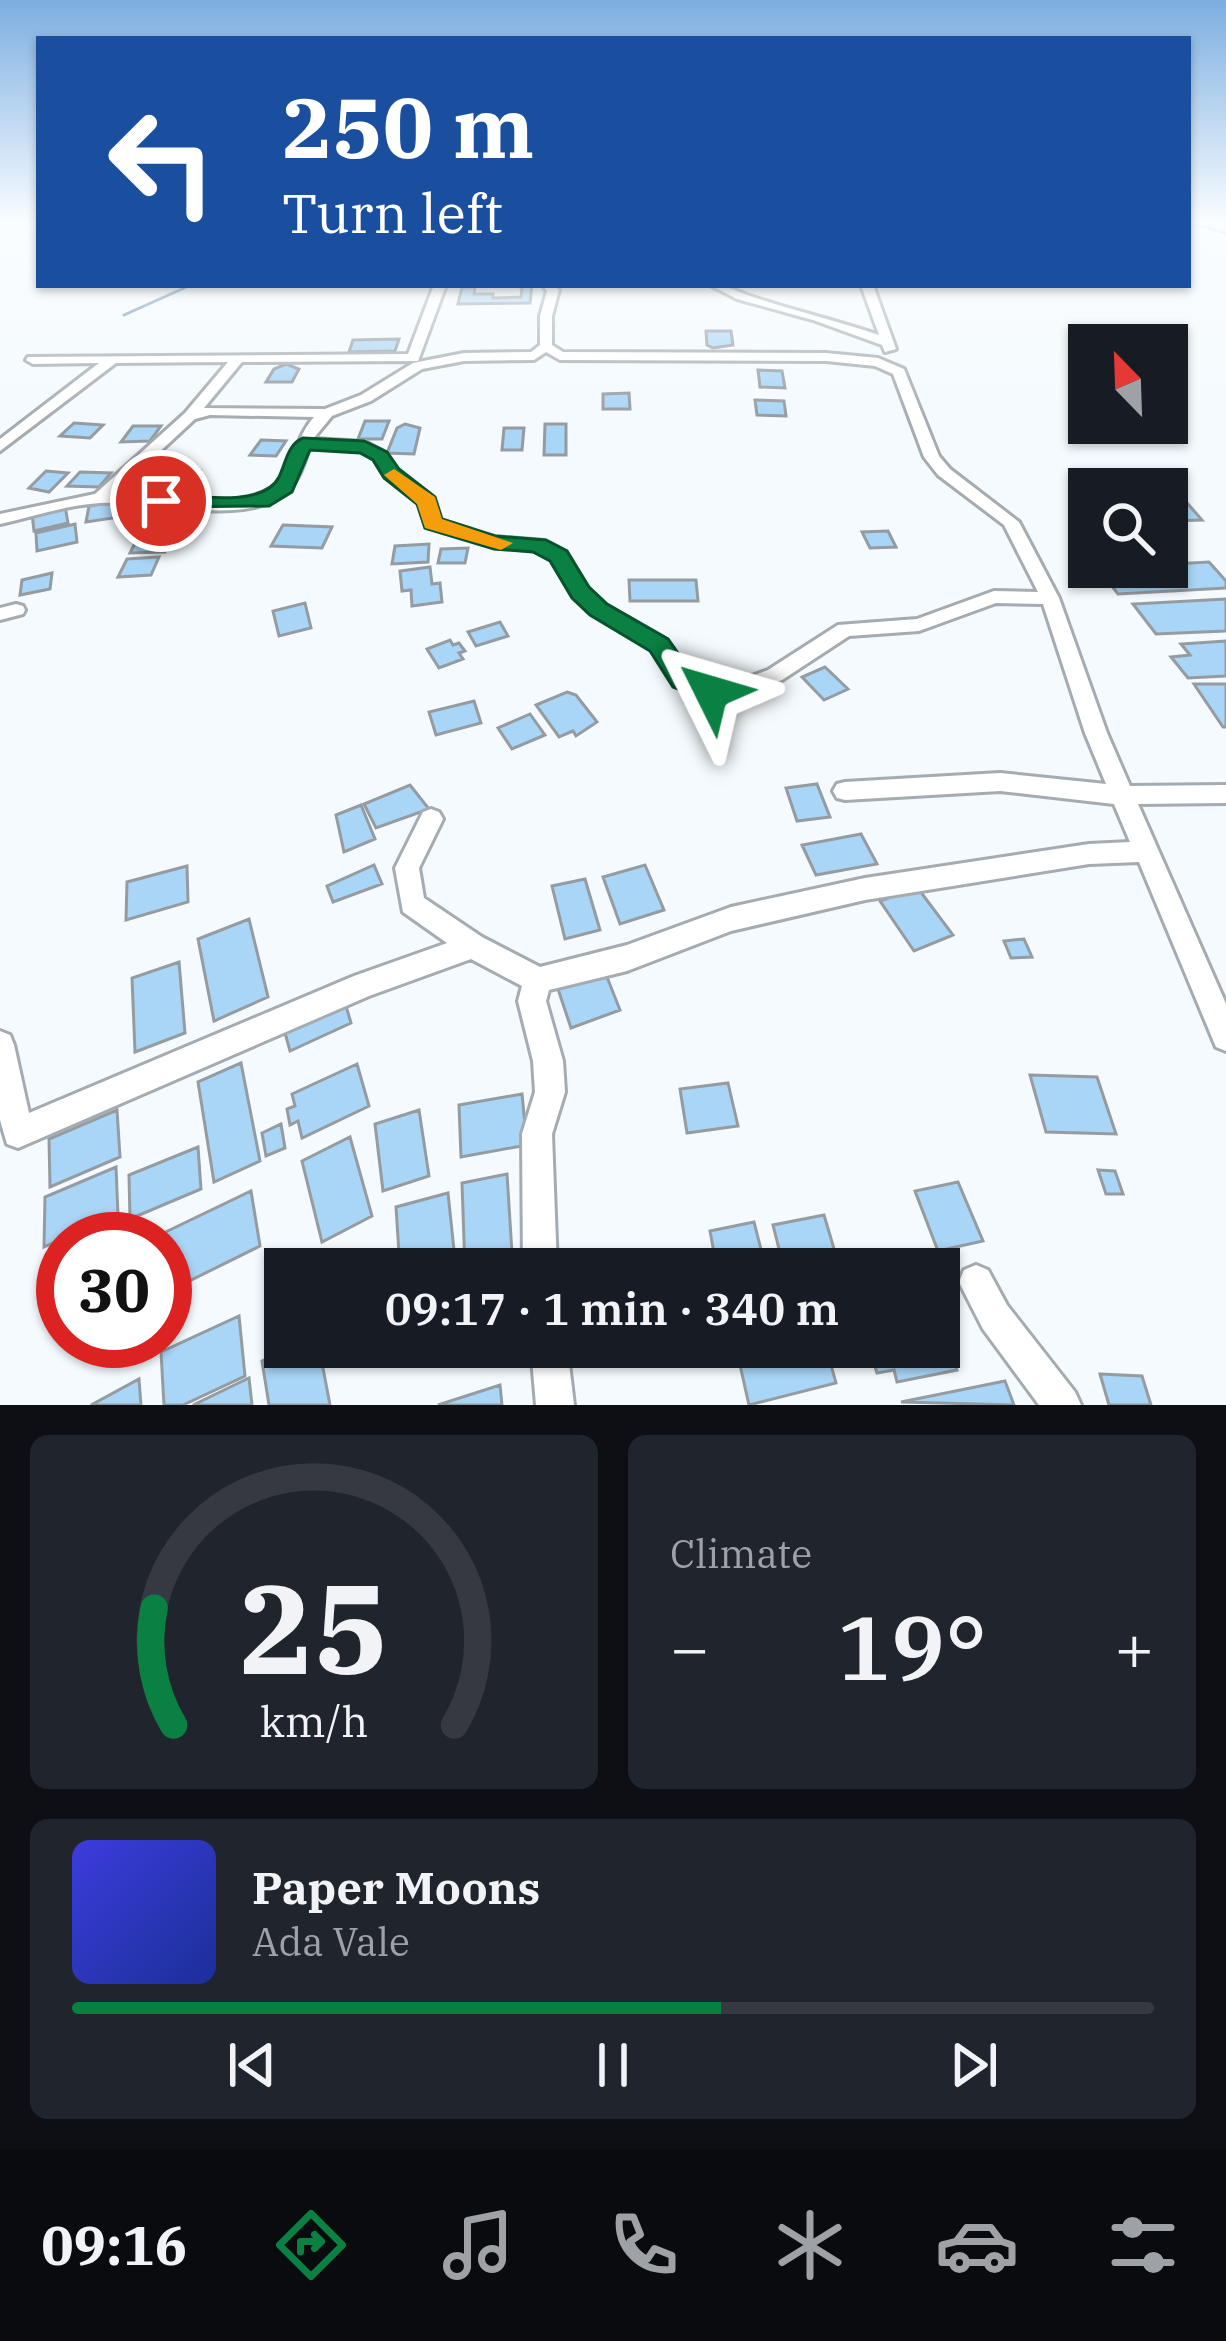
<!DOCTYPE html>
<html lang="en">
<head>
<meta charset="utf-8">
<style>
	body { margin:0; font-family:"IBM Plex Serif",serif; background:#20242c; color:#f1f3f6; height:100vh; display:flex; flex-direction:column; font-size:45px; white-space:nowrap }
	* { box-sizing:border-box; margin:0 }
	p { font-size:39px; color:#9ea1a6 }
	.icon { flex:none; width:66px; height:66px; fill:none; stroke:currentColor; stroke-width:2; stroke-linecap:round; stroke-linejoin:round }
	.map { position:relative; height:1405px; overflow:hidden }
	.sheet { display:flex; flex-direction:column; gap:30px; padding:30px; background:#0d0f14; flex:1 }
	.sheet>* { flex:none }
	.banner { position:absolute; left:36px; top:36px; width:1155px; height:252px; border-radius:0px; box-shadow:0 3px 9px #0004; background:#1a4fa0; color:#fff; overflow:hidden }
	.needle { width:78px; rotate:337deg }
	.buttons { position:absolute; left:1068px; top:324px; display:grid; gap:24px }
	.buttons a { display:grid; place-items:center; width:120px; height:120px; border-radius:0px; background:#171b24; box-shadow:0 3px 9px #0004; font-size:60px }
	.speed { position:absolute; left:36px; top:1212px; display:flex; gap:24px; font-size:60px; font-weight:700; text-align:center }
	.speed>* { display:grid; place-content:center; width:156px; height:156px; border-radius:50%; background:#171b24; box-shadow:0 3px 9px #0004; line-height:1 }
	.speed .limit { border:18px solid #d22; background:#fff; color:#111 }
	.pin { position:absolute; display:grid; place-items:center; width:102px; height:102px; color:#fff; margin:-51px; border:6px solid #fff; border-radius:50%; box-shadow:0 3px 12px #0007 }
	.me { position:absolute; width:132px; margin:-66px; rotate:310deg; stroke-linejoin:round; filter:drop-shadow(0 0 9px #0008) }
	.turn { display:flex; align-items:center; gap:42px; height:252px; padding:0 48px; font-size:54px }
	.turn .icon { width:156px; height:156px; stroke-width:2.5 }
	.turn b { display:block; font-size:84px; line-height:102px }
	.big { font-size:90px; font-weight:600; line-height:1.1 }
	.sheet .widget { flex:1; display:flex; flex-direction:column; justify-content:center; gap:18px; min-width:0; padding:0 42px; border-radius:18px; background:#20242c }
	.sheet .dial { align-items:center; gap:0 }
	.dial svg { height:312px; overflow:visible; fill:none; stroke:#363941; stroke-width:7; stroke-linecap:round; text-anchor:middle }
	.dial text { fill:#f1f3f6; stroke:none }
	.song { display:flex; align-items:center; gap:36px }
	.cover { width:144px; height:144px; border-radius:18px; background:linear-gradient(135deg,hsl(240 70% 55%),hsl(230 70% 35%)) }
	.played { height:12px; border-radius:6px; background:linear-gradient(90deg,#0b8043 60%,#363941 60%) }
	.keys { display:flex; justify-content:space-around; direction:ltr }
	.heat { display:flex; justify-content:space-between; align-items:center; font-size:66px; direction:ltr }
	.sheet .tiles { flex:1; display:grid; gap:30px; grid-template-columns:1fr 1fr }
	.widget:last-child { grid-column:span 2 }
	.trip { position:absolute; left:264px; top:1248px; width:696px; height:120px; border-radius:0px; background:#171b24; box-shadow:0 3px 9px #0004; font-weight:600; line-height:120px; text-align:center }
	.menu { display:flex; height:192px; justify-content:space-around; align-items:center; background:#090b0e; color:#9ea1a6 }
	.menu .icon { width:84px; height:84px }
	.menu .on { color:#0b8043 }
	.menu b { font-size:54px; color:#f1f3f6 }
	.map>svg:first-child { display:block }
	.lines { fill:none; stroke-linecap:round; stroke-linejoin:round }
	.stream { stroke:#6785a6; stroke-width:3 }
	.building { fill:#a9d5f6; stroke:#959ca1; stroke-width:3 }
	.minor-casing { stroke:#a5acb1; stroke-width:6 }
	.minor { fill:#fff; fill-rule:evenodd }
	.route { fill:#0b8043; stroke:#07532c; stroke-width:3 }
	.slow { fill:#f59e0b }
</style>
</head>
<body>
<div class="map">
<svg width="1226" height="1405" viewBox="0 0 1226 1405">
	<rect width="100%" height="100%" fill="#f4fafe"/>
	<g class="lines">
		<path class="stream" d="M1190 223 1226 233
			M124 315 191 285"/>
	</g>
	<path class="building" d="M493 285H532L530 303 458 304 462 287H475L474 294H493V298L521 297 522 287Z
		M706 331H731L733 345 713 348 707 345Z
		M399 339 395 351 349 352 353 340Z
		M286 364 299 369 292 382H266L274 369Z
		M758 370 782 371 785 388 760 387Z
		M629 393 630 409H603V394Z
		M755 400 784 401 786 416 757 415Z
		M365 421H389L382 439H358Z
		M74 423 103 425 90 438 60 436Z
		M405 424 420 428 414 454 387 453 397 428Z
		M545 424H566V455H544Z
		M133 426H161L150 441 121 442Z
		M504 428H524L522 450H502Z
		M261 440 286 441 276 456 250 455Z
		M46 471 68 473 49 492 29 488Z
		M200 471 191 493 162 494 172 473Z
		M80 472 111 473 99 487 67 486Z
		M1167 496H1181L1202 520 1167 521Z
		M115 502 113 518 86 522 89 506Z
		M65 506 68 523 34 531 32 514Z
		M195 515 187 530H157L166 516Z
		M75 524 77 542 37 551 36 533Z
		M283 525 332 527 322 548 271 546Z
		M888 531 896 547 870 548 862 532Z
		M172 538 165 552 130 553 137 539Z
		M429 544 428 562 392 564 395 546Z
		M468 548 465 563H438L441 549Z
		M159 557 151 575 118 577 127 559Z
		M1209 562 1226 581V588L1118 594 1098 568Z
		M430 567 432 584 440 583 442 602 412 606 411 590 402 591 400 571Z
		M52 573 50 589 20 595 22 580Z
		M629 580H696L698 601H630Z
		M1226 599V631L1156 634 1133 604Z
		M305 603 311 628 279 636 273 611Z
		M500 622 508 636 476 646 468 632Z
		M450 640 453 645 459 643 465 651 459 653 463 659 439 668 427 649Z
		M1226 641V676L1188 678 1171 657 1190 655 1181 644Z
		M825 667 848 689 824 700 802 677Z
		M1194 684H1226V727H1223Z
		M567 692 576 695 597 722 576 736 573 731 559 737 536 705Z
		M474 701 481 723 436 735 429 712Z
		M530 714 545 735 512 749 498 728Z
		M817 784 830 817 797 821 786 788Z
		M410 785 429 809 376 828 364 804Z
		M361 805 375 839 344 852 336 815Z
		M861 834 877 864 816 875 802 845Z
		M374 865 382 884 333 902 327 886Z
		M645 865 664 910 620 924 603 877Z
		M187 866 188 902 126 920 127 882Z
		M585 879 600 930 565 939 552 886Z
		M917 887 953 935 914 951 880 901Z
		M249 919 268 997 214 1021 198 939Z
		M1024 939 1032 957 1011 958 1004 941Z
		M179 962 185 1033 135 1052 132 978Z
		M605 972 620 1010 571 1028 558 989Z
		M346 1006 351 1023 290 1051 285 1033Z
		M241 1063 260 1161 214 1182 198 1082Z
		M357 1064 369 1106 302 1138 298 1121 290 1125 287 1109 295 1106 292 1094Z
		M1030 1075 1097 1077 1116 1134 1046 1132Z
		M728 1083 738 1126 687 1133 680 1089Z
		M522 1094 527 1145 461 1157 459 1105Z
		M117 1110 120 1157 50 1187 49 1139Z
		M419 1110 429 1176 383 1191 375 1124Z
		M281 1124 285 1148 266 1156 262 1133Z
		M350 1137 372 1216 322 1242 302 1161Z
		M198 1147 201 1189 130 1219 129 1175Z
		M116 1167 118 1215 44 1247 45 1197Z
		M1098 1170 1115 1171 1123 1194H1106Z
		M507 1174 513 1269H465L462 1183Z
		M958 1182 983 1241 938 1251 915 1191Z
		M251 1191 260 1246 165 1293V1239H151Z
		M448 1193 456 1269H400L396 1207Z
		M824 1215 840 1269H784L773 1225Z
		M754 1222 766 1269H717L710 1231Z
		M239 1316 245 1376 183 1405H164L161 1352Z
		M939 1317 957 1370 897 1382 894 1370 877 1373 869 1347H939Z
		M289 1347H319L330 1405H269L262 1361Z
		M736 1347H826L836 1383 749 1405Z
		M1100 1374 1142 1376 1151 1405H1109Z
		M249 1378 252 1405H193Z
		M139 1379 141 1405H91Z
		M1005 1381 1014 1405 901 1402Z
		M500 1385 502 1405H438Z"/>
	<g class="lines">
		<g class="minor-casing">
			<path id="minor" d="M434 285H446L418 361 242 362 204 408 325 409 361 395 413 363 464 353 531 352 540 345V316L547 291 542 285H554L559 290 552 316V345L563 352 826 353 878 358 904 369 939 456 950 469 1019 522 1059 598 1107 733 1130 786 1226 785V803L1138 804 1226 1004V1051L1216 1047 1139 862 1089 864 865 900 731 931 627 971 549 990 546 1001 563 1061 565 1092 552 1134 557 1269H523L522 1134 535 1092 533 1061 518 1001 522 986 471 959 369 996 18 1148 7 1144 0 1120V1031L10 1035 14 1045 29 1113 354 976 447 943 403 912 395 868 423 812 431 809 439 812 443 819 419 868 424 898 482 937 540 967 627 945 731 907 865 878 1089 844 1130 842 1114 804 1000 791 845 800 837 798 833 791 837 784 845 782 1000 773 1106 784 1085 733 1043 604 996 603 919 631 849 636 782 680 733 698 711 700 676 685 652 650 592 613 573 596 552 560 534 550 494 547 426 527 419 503 385 476 374 459 361 451 309 448C304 462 300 478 289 489 251 530 149 499 100 503 67 505 32 517 0 524V514L95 494 185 413 228 362 116 363 0 451V439L99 363 33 364 26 360 28 357 408 354ZM546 352 560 360 826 361 875 366 893 374 924 457 938 475 1004 525 1038 592 994 591 917 619 838 625 768 670 731 684H713L690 675 666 640 606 605 587 588 565 552 544 541 495 537 440 520 433 498 397 470 385 453 365 442 313 439 332 416 371 401 422 369 464 361 534 360ZM210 415 314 417C296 437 295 463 278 482 252 513 152 497 114 494L195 419Z
				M710 285C725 285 734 290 747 295 791 310 835 320 879 335L861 285H873L896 349 885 352 882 345 813 320 737 299Z
				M16 604 23 606 25 610 23 614 0 620V608Z
				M976 1265 988 1270 1007 1305 1075 1392 1081 1405H1039L983 1329 959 1282 964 1270Z
				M531 1347H567L574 1405H536Z"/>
		</g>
		<use href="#minor" class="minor"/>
	</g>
	<linearGradient id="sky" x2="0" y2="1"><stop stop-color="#7daee0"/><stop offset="0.53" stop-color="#fafdff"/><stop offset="1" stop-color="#fafdff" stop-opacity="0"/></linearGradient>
	<rect width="1226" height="420" fill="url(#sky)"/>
	<path class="route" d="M303 438 364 441 387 452 399 469 435 497 442 519 495 536 546 540 567 551 589 587 607 604 668 639 692 673 721 685 724 692 721 699 711 702 673 687 650 651 590 615 572 598 550 561 533 552 494 549 425 528 417 504 384 478 373 460 360 453 310 450 292 492 269 506 161 507 151 501 161 494C192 495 263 509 279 477 286 462 288 444 303 438Z"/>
	<path class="slow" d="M394 469 435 497 442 519 513 543 501 550 425 528 417 504 384 475Z"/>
</svg>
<div class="buttons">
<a><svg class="needle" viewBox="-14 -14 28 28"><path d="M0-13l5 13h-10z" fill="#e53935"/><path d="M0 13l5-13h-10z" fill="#9ea1a6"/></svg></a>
<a><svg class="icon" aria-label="search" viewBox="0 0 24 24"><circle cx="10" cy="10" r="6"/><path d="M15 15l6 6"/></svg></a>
</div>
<div class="speed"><div class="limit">30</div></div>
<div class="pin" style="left:161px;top:501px;background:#d93025"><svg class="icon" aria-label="arrive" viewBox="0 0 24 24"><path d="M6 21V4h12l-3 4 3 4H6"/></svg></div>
<svg class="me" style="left:711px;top:692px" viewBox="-20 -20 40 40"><path d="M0-17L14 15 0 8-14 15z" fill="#0b8043" stroke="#fff" stroke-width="4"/></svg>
<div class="trip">09:17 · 1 min · 340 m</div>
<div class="banner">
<div class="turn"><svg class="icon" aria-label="left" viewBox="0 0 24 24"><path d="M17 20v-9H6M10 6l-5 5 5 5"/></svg><div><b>250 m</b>Turn left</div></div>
</div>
</div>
<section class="sheet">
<div class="tiles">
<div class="widget dial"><svg viewBox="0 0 100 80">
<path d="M14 69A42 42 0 1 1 86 69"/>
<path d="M14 69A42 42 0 0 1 9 39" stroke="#0b8043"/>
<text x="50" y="56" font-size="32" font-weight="700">25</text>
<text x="50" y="72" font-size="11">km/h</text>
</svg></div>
<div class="widget"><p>Climate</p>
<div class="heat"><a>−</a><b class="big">19°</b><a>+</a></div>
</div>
<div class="widget">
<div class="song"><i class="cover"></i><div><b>Paper Moons</b><p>Ada Vale</p></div></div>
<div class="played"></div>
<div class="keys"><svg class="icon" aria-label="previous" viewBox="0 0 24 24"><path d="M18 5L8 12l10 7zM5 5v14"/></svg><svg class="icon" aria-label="pause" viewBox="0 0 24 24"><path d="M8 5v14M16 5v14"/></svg><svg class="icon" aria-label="next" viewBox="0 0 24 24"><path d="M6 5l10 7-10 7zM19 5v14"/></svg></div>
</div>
</div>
</section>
<nav class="menu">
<b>09:16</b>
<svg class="icon on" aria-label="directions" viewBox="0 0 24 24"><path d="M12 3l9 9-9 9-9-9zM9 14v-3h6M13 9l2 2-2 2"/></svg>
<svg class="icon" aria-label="music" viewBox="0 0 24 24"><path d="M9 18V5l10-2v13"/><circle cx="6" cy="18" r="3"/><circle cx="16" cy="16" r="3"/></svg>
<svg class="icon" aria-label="phone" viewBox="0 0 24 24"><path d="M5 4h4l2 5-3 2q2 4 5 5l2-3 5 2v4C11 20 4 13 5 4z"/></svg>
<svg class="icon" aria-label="climate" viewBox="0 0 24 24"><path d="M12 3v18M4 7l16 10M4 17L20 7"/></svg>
<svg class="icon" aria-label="car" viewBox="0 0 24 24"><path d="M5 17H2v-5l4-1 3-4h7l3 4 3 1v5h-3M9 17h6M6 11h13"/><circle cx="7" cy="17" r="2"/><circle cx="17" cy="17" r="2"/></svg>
<svg class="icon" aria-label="filters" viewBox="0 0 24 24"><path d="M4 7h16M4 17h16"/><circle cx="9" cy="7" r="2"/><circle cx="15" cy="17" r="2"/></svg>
</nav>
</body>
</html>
